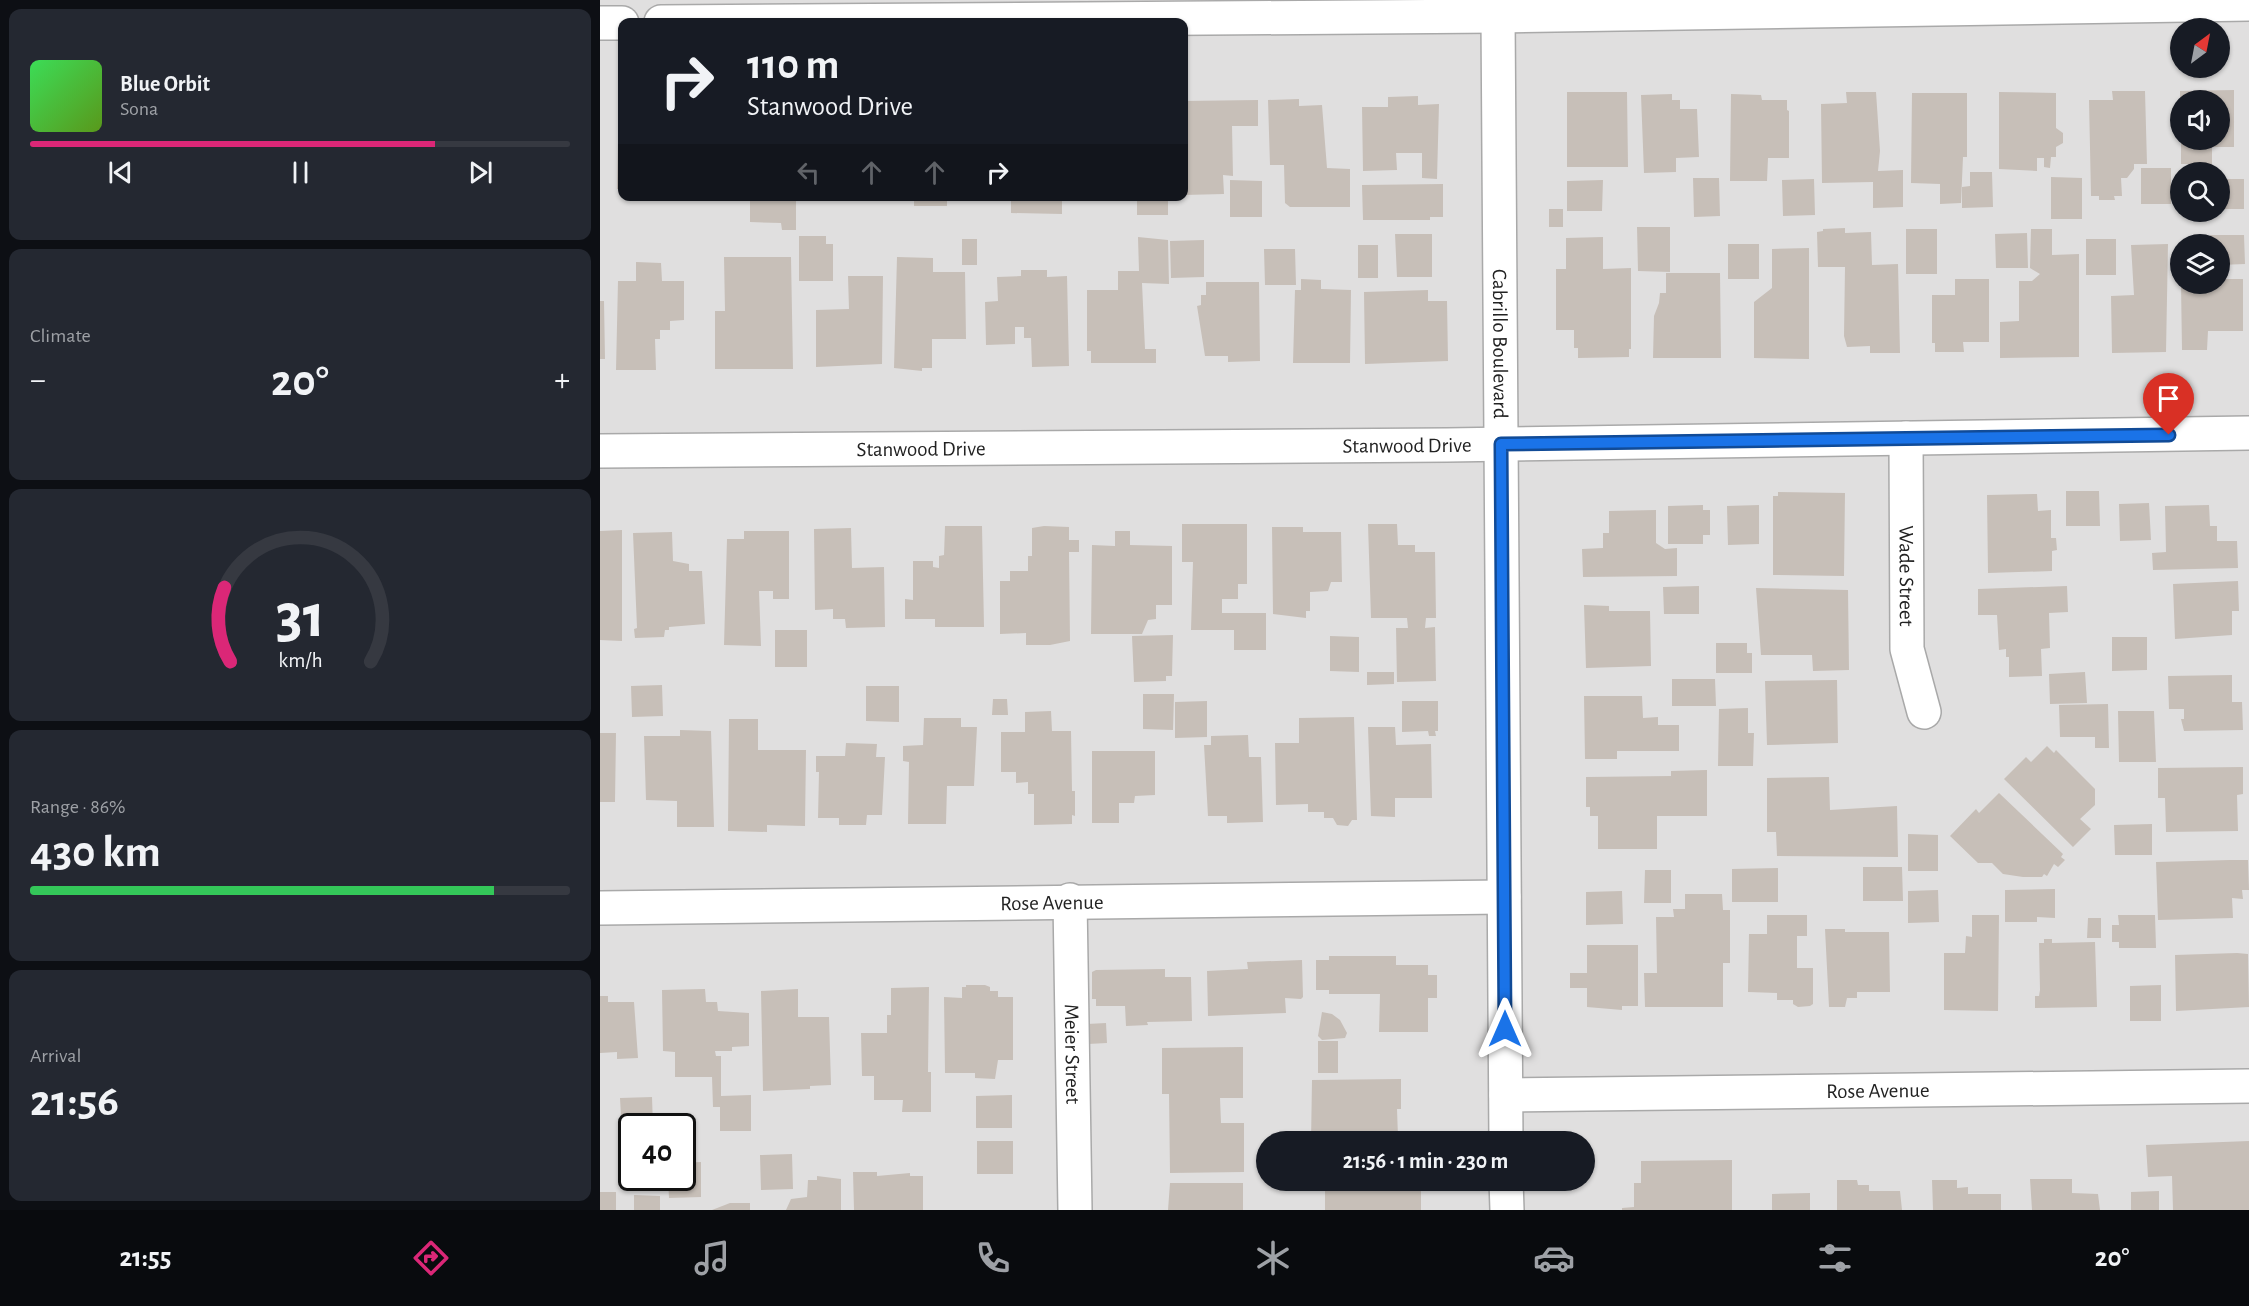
<!DOCTYPE html>
<html lang="en">
<head>
<meta charset="utf-8">
<style>
	body { margin:0; font-family:"Alegreya Sans",sans-serif; background:#242831; color:#f1f3f6; height:100vh; display:flex; flex-direction:column; font-size:22px; white-space:nowrap }
	* { box-sizing:border-box; margin:0 }
	p { font-size:20px; color:#9ea1a6 }
	.icon { flex:none; width:33px; height:33px; fill:none; stroke:currentColor; stroke-width:2; stroke-linecap:round; stroke-linejoin:round }
	.map { position:relative; flex:1; overflow:hidden }
	.panel { display:flex; flex-direction:column; gap:9px; padding:9px; background:#0d0f14; width:600px }
	.panel>* { flex:none }
	.guide { position:absolute; left:18px; top:18px; width:570px; height:183px; border-radius:12px; box-shadow:0 2px 4px #0004; background:#171b24; color:#f1f3f6; overflow:hidden }
	.needle { width:39px; rotate:32deg }
	.buttons { position:absolute; left:1570px; top:18px; display:grid; gap:12px }
	.buttons a { display:grid; place-items:center; width:60px; height:60px; border-radius:50%; background:#171b24; box-shadow:0 2px 4px #0004; font-size:30px }
	.speed { position:absolute; left:18px; top:1113px; display:flex; gap:12px; font-size:30px; font-weight:700; text-align:center }
	.speed>* { display:grid; place-content:center; width:78px; height:78px; border-radius:50%; background:#171b24; box-shadow:0 2px 4px #0004; line-height:1 }
	.speed .limit { border:3px solid #111; border-radius:9px; background:#fff; color:#111 }
	.pin { position:absolute; display:grid; place-items:center; width:51px; height:51px; color:#fff; margin:-62px -26px; border-radius:50% 50% 50% 0; rotate:-45deg; box-shadow:0 0 6px #0007 }
	.pin .icon { rotate:45deg }
	.me { position:absolute; width:66px; margin:-33px; rotate:0deg; stroke-linejoin:round; filter:drop-shadow(0 0 4px #0008) }
	.turn { display:flex; align-items:center; gap:21px; height:126px; padding:0 30px; font-size:27px }
	.turn .icon { width:78px; height:78px; stroke-width:2.5 }
	.turn b { display:block; font-size:42px; line-height:51px }
	.lanes { display:flex; align-items:center; height:57px; padding:0 30px; background:#0003; justify-content:center; gap:30px; direction:ltr }
	.lanes .off { opacity:.35 }
	.big { font-size:45px; font-weight:700; line-height:1.1 }
	.panel .widget { flex:1; display:flex; flex-direction:column; justify-content:center; gap:9px; min-width:0; padding:0 21px; border-radius:12px; background:#242831 }
	.panel .dial { align-items:center; gap:0 }
	.dial svg { height:156px; overflow:visible; fill:none; stroke:#363941; stroke-width:7; stroke-linecap:round; text-anchor:middle }
	.dial text { fill:#f1f3f6; stroke:none }
	.song { display:flex; align-items:center; gap:18px }
	.cover { width:72px; height:72px; border-radius:9px; background:linear-gradient(135deg,hsl(130 70% 55%),hsl(90 70% 35%)) }
	.played { height:6px; border-radius:3px; background:linear-gradient(90deg,#db2777 75%,#363941 75%) }
	.keys { display:flex; justify-content:space-around; direction:ltr }
	.heat { display:flex; justify-content:space-between; align-items:center; font-size:33px; direction:ltr }
	.charge { height:9px; border-radius:4px; background:linear-gradient(90deg,#34c759 86%,#363941 0) }
	.trip { position:absolute; left:656px; top:1131px; width:339px; height:60px; border-radius:30px; background:#171b24; box-shadow:0 2px 4px #0004; font-weight:700; line-height:60px; text-align:center }
	.menu { display:flex; height:96px; justify-content:space-around; align-items:center; background:#090b0e; color:#9ea1a6 }
	.menu .icon { width:42px; height:42px }
	.menu .current { color:#db2777 }
	.menu b { font-size:27px; color:#f1f3f6 }
	main { display:flex; flex:1; min-height:0 }
	.map>svg:first-child { display:block }
	.residential { fill:#e0dfdf; fill-rule:evenodd }
	.building { fill:#c7bfb8 }
	.lines { fill:none; stroke-linecap:round; stroke-linejoin:round }
	.minor-casing { stroke:#a9a9a9; stroke-width:36 }
	.minor { stroke:#fff; stroke-width:33 }
	.route-casing { stroke:#114b97; stroke-width:15 }
	.route { stroke:#1a73e8; stroke-width:10 }
	.labels { text-anchor:middle; stroke-width:4.5; stroke-linejoin:round; paint-order:stroke }
	.street-label { font-size:21px; fill:#222; stroke:#fff }
</style>
</head>
<body>
<main>
<section class="panel">
<div class="widget">
<div class="song"><i class="cover"></i><div><b>Blue Orbit</b><p>Sona</p></div></div>
<div class="played"></div>
<div class="keys"><svg class="icon" aria-label="previous" viewBox="0 0 24 24"><path d="M18 5L8 12l10 7zM5 5v14"/></svg><svg class="icon" aria-label="pause" viewBox="0 0 24 24"><path d="M8 5v14M16 5v14"/></svg><svg class="icon" aria-label="next" viewBox="0 0 24 24"><path d="M6 5l10 7-10 7zM19 5v14"/></svg></div>
</div>
<div class="widget"><p>Climate</p>
<div class="heat"><a>−</a><b class="big">20°</b><a>+</a></div>
</div>
<div class="widget dial"><svg viewBox="0 0 100 80">
<path d="M14 69A42 42 0 1 1 86 69"/>
<path d="M14 69A42 42 0 0 1 11 31" stroke="#db2777"/>
<text x="50" y="56" font-size="32" font-weight="700">31</text>
<text x="50" y="72" font-size="11">km/h</text>
</svg></div>
<div class="widget"><p>Range · 86%</p><b class="big">430 km</b><div class="charge"></div></div>
<div class="widget"><p>Arrival</p><b class="big">21:56</b></div>
</section>
<div class="map">
<svg width="1649" height="1210" viewBox="0 0 1649 1210">
	<rect width="100%" height="100%" fill="#f2efe9"/>
	<path class="residential" d="M0 0H1649V1210H0ZM22 22H584V196H22ZM1581 28H1620V68H1581ZM1581 100H1620V140H1581ZM1581 172H1620V212H1581ZM1581 244H1620V284H1581ZM32 1126H82V1178H32ZM666 1142H984V1180H666Z"/>
	<path class="building" d="M1634 90V147H1612V164H1581V140H1620V100H1580V91Z
		M1512 91H1545L1547 164H1534V169L1527 178H1521L1522 196H1514L1515 200H1499V196H1491L1489 100H1513Z
		M967 92H1027L1028 167H967Z
		M1246 92H1276L1280 151 1278 171 1303 170V207L1273 208V182L1222 183 1221 104 1247 103Z
		M1399 92 1456 93V128L1463 133V143L1456 147V157H1451L1450 168 1444 167V158H1437V171L1399 169Z
		M1312 93H1367V157H1363L1361 203 1340 204V184L1311 183Z
		M1072 94V100H1080V109H1097L1099 157 1076 158V172L1044 173 1041 95Z
		M1131 94 1161 95 1162 100H1187V110L1189 111V158H1168L1167 181H1130Z
		M818 96V105L839 104 837 179 822 178V153H796L797 170 763 171 762 107H788V97Z
		M699 99V106L722 105 727 168 750 169V207H690L685 203 684 165H670L668 100Z
		M658 100V126H632L633 176 623 175 624 194 584 195V101Z
		M18 142 22 143V189H17Z
		M1541 168H1571V204H1541Z
		M1370 172H1392L1393 207 1362 208V187L1370 186Z
		M1451 177 1482 178V219H1451Z
		M1093 178H1119L1120 216 1094 217Z
		M1214 179 1215 215 1183 216 1182 180Z
		M1620 179H1644V209H1620Z
		M630 180 662 181V217H630Z
		M1003 180 1002 211H967V181Z
		M843 184V217H830V220H763L762 185Z
		M131 196H149V199H131Z
		M150 196H196V230H182L181 223 150 222Z
		M211 196H230V199H211Z
		M249 196H279V201H249Z
		M314 196H347V206H314Z
		M411 196H462V214L411 213Z
		M537 196H568V215H537Z
		M949 209H963V227H949Z
		M1037 227H1070V272L1038 271Z
		M1245 228V233L1271 232 1272 265 1298 264 1300 353H1270V346L1247 347 1244 336 1245 267H1218L1217 232 1223 231V229Z
		M1306 229H1337V274H1306Z
		M1431 229H1452V255L1479 254V357L1400 358V322L1419 321V281H1432L1440 274 1430 268Z
		M1427 233 1428 268H1396L1395 234Z
		M795 234H832V277H797Z
		M1610 235H1644L1645 264 1620 265V244H1610Z
		M199 236H226V244H233V281H199Z
		M538 237 568 240 569 284 542 283 545 349H556V363H491V351H487V290H518V271H539Z
		M1003 237V269L1031 268V349H1029V357L978 358V348H974V330H956V269H966V238Z
		M362 239H377V265H362Z
		M1486 239H1516V275H1486Z
		M604 240V277L571 278 570 241Z
		M1128 244H1159V279H1128Z
		M1568 244 1566 352 1512 353 1511 296 1534 295 1531 245Z
		M758 245H778V278H758Z
		M1209 248V359L1154 358V302L1172 288V249Z
		M664 249H695L696 285H665Z
		M124 257H191L193 369H115V311H125Z
		M297 257 333 258V272H365L366 339H332V368H322V371L294 368Z
		M36 262 61 263 62 281H84V320L70 321V330H60V339H55L56 370H16L18 281H36Z
		M421 270H447V277L467 276 469 366 432 367 431 338H424V327H415V344L386 345 385 302 398 301 397 277 421 276Z
		M1066 273H1120L1121 358H1053L1054 316 1059 303 1060 293H1066Z
		M248 276H283L282 364 216 367V310L249 309Z
		M701 279 721 280V289L751 290 750 363H693L695 290H701Z
		M1355 279H1389V342H1363L1364 352H1335V343H1332V295H1355Z
		M1620 279H1643V331H1608L1607 350H1582L1581 284H1620Z
		M606 282H659L660 361 628 362V356H605L597 306 601 305V295H606Z
		M828 290V301H847L848 361 765 364 764 292Z
		M0 301H4L5 359H0Z
		M1466 491H1499L1500 526H1466Z
		M1178 492 1245 493 1244 576 1173 575V496H1178Z
		M1437 494 1438 511 1451 510V538H1456L1457 550 1452 551V571L1388 573 1387 495Z
		M1549 503 1551 540 1520 541 1519 504Z
		M1103 505V510H1110V535H1103V544H1068V506Z
		M1159 505V544L1128 545 1127 506Z
		M1609 505 1610 526H1617V541H1637L1638 568 1553 570 1552 553 1566 552 1565 506Z
		M1056 510V543L1065 549 1077 548V576L983 577 982 549 1003 548V533H1009V511Z
		M582 524H647V584H638V599H622V613H666V650H634V630H591L593 562H582Z
		M768 524H797L798 545H815V552H835L836 618H826L825 628 835 627 836 681 797 682 796 628H808L807 618H771Z
		M345 526H382L384 627H335V619H305V599L313 600V561H333V567L339 568V556L344 555Z
		M444 526 469 527V540H479V552H469L470 641 450 645H426V633L400 634V581H410V571H428V556H432V528Z
		M672 527H703V532H741L742 582H731L728 591 710 592V611H706V618L673 614Z
		M251 528 252 568 284 567 285 627 246 628 245 619H233V609L215 610 214 529Z
		M22 530V641L0 640V531Z
		M144 531H189V599H173V591H159L161 646 124 645 127 539H144Z
		M515 531H530V545L572 546V605H556V619L548 620 542 634H491L492 545 515 546Z
		M72 532 73 561 89 564V571H102L105 624 69 627V630H65L64 637 35 638 34 629 37 628 33 533Z
		M1638 581 1639 611H1632V635L1575 639 1573 584Z
		M1099 586V614H1064L1063 587Z
		M1467 586 1468 612 1449 613 1450 648 1441 649 1442 676 1409 677V657H1406V649L1399 650 1397 615H1378V589Z
		M1156 588 1248 590 1249 670 1213 671 1212 655H1161Z
		M984 605 1009 606V611H1050L1051 666 986 668Z
		M175 630H207V667H175Z
		M573 635 572 676H566V681L534 682 532 636Z
		M730 636 759 637V672L730 671Z
		M1512 637H1547V670L1512 671Z
		M1116 643H1147V653H1152V673H1116Z
		M767 672H794V684L767 685Z
		M1485 672 1487 703 1450 704 1449 674Z
		M1632 675V702H1642L1643 730 1584 731 1581 719H1584V709H1569L1568 676Z
		M1072 679H1115L1116 706H1072Z
		M1237 680 1238 743 1167 745 1165 681Z
		M62 685 63 716 32 717 31 686Z
		M266 686H299V722L266 721Z
		M543 694H574L573 730 543 729Z
		M984 696H1042L1043 718 1058 717V725H1079V751H1017V759H985Z
		M393 699H407L408 715H392Z
		M607 701V737L575 738V702Z
		M802 701H838V731H835L836 736H829L828 731 802 732Z
		M1508 704 1509 748H1495V737H1460L1459 705Z
		M1148 708V733H1154L1153 766H1118L1119 709Z
		M451 711 452 731H471L472 791H475V816L472 815V824L434 825V794H428V782L416 783V772H401V732H425V712Z
		M1518 711H1554L1556 762H1519Z
		M754 717 757 820H752L748 826 737 825 733 818H724V812H708V804L676 805 675 743H699V718Z
		M324 718H361V727H377L374 786H347L346 824H308L309 762 303 761V746L323 745Z
		M129 719H158V750H206L205 826 167 825V832L128 831Z
		M768 727H795L796 745 831 744 832 798H795V817L771 816Z
		M80 730 111 731 114 827H77V801L46 800 44 736H80Z
		M0 733H16L15 802H0Z
		M648 735 649 757H661L663 822 627 823V816H608L604 745H611V736Z
		M246 743 277 744 276 757H285L282 815H267L266 825H239V818H218L219 772H216V756H245Z
		M1447 746 1454 753 1456 750 1495 789V805L1480 819 1491 829 1473 847 1404 779 1426 757 1431 762Z
		M492 751H555V795L535 796 534 803H519V823H492Z
		M1643 767V794L1637 795 1638 831 1566 832 1565 798H1558V768Z
		M1107 770V816H1057V849H998V816H990V807H986V777L1071 776V771Z
		M1229 777 1230 810 1297 806 1298 857 1177 856 1176 832H1167V778Z
		M1399 793 1463 854 1461 857 1465 860 1458 867 1454 864 1447 876 1444 874 1442 877H1423L1403 874 1392 863H1378L1350 836 1376 809 1379 813Z
		M1552 824V855H1515L1514 825Z
		M1308 834 1338 835V871H1308Z
		M1630 860H1648L1649 890H1642L1643 899 1632 898 1633 918 1558 920 1556 862Z
		M1263 867H1302L1303 901H1263Z
		M1178 868V902H1132V869Z
		M1045 870H1071V903H1044Z
		M1455 889V918L1437 917V922H1405V890Z
		M1338 890 1339 922 1308 923V891Z
		M1022 891 1023 924 986 925V892Z
		M1085 894H1122L1123 910H1130V963H1123V1007H1045L1044 973H1057L1056 917H1074L1073 909H1085Z
		M1167 915H1207V936H1197V968H1213V1004L1210 1006 1198 1007 1193 1004V1000H1177V993L1148 992 1149 934H1167Z
		M1372 915H1399L1398 1011 1344 1010V953H1365L1366 936 1372 937Z
		M1518 915H1555L1556 948H1519V942H1512V925H1519Z
		M1488 918H1501V938H1487Z
		M1225 929H1245V932H1289L1290 992H1257V998H1247L1245 1007H1229Z
		M1444 939H1452V943L1495 942 1497 1007 1435 1008V996H1439L1440 990 1439 943H1444Z
		M987 945H1038V1006H1022V1010L987 1007V988H970V973H987Z
		M1637 953 1648 954 1649 1007 1576 1011 1575 955Z
		M729 956H796V965H828V975H837V998H828V1032H779L780 994H729V990H716V960H729Z
		M702 960 703 997 701 999 685 998 686 1013 608 1016 607 971 648 969 647 962Z
		M565 969V977H591L592 1021 547 1022 548 1025 526 1026 525 1006H496V999H492V972L496 970Z
		M366 985H385L390 987V991H398V997H413V1060H398L395 1079 375 1078V1073H345L344 997 362 998V987H366Z
		M1561 985V1021H1530V986Z
		M329 987 328 1072H331V1112H302L303 1100H274V1076H262L261 1033H287V1015H291V988Z
		M105 989 106 1002H117L118 1011 149 1013V1046L132 1047V1051H115L116 1056H121V1096L151 1095V1131H120V1107H113L112 1077H75V1052L63 1051 62 990Z
		M198 989V1017H229L231 1085 210 1086V1089L163 1091 161 991Z
		M0 996H8V1002H34L38 1058 17 1059V1052L0 1053Z
		M722 1012 732 1014 740 1020 747 1033 745 1038 722 1040 718 1036Z
		M506 1023 507 1043 488 1044 487 1024Z
		M718 1041H738V1073H718Z
		M643 1047V1098H620L621 1123H644V1172L570 1173 569 1094H562V1048Z
		M801 1079V1109H797L798 1137 821 1136V1142H711L712 1080Z
		M412 1095V1128H376V1096Z
		M52 1097 53 1126H32V1133L22 1134 20 1098Z
		M377 1141H413V1174H377Z
		M1649 1141V1210H1573L1572 1176 1548 1177 1546 1145Z
		M192 1154 193 1189 161 1190 160 1155Z
		M1132 1160V1210H1022V1208L1034 1207V1183H1041V1161Z
		M101 1162V1197L69 1198 68 1178H82V1163Z
		M253 1172H277V1176L310 1173V1176H323V1210H254Z
		M217 1176 241 1179V1210H186L191 1199 207 1197 208 1180H217Z
		M1430 1179H1472V1193L1498 1194 1500 1210H1432Z
		M1237 1180H1257L1258 1185H1269V1191H1300L1302 1210H1237Z
		M1332 1180H1357V1188L1368 1187V1194H1401V1210H1333Z
		M570 1183H643V1210H568Z
		M746 1185H821V1210H725V1190H746Z
		M1559 1191V1210H1531V1192Z
		M0 1192H16V1210H0Z
		M1210 1193V1210H1172V1194Z
		M34 1195 60 1196V1210H34Z
		M130 1203H150V1210H112Z"/>
	<g class="lines">
		<g class="minor-casing">
			<g id="minor">
				<path id="s1" d="M898 16 906 1142"/>
				<path d="M61 22 898 16 1649 4"/>
				<path d="M0 23H22"/>
				<path id="s2" d="M1306 438 1307 649 1324 712"/>
				<path id="s3" d="M0 451 847 445 1649 433"/>
				<path id="s4" d="M470 900 475 1210"/>
				<path id="s5" d="M0 908 904 897"/>
				<path id="s6" d="M906 1095 1649 1086"/>
				<path d="M906 1180 907 1210"/>
			</g>
		</g>
		<use href="#minor" class="minor"/>
	</g>
	<g class="lines">
		<g class="route-casing">
			<path id="route" d="M905 1029 901 444 1569 435"/>
		</g>
		<use href="#route" class="route"/>
	</g>
	<g class="labels">
		<g class="street-label">
			<text dy="7" stroke="none"><textPath href="#s1" startOffset="328">Cabrillo Boulevard</textPath></text>
			<text dy="7" stroke="none"><textPath href="#s3" startOffset="807">Stanwood Drive</textPath></text>
			<text dy="7" stroke="none"><textPath href="#s3" startOffset="321">Stanwood Drive</textPath></text>
			<text dy="7" stroke="none"><textPath href="#s2" startOffset="138">Wade Street</textPath></text>
			<text dy="7" stroke="none"><textPath href="#s5" startOffset="452">Rose Avenue</textPath></text>
			<text dy="7" stroke="none"><textPath href="#s4" startOffset="154">Meier Street</textPath></text>
			<text dy="7" stroke="none"><textPath href="#s6" startOffset="372">Rose Avenue</textPath></text>
		</g>
	</g>
</svg>
<div class="buttons">
<a><svg class="needle" viewBox="-14 -14 28 28"><path d="M0-13l5 13h-10z" fill="#e53935"/><path d="M0 13l5-13h-10z" fill="#9ea1a6"/></svg></a>
<a><svg class="icon" aria-label="sound" viewBox="0 0 24 24"><path d="M4 9h4l5-4v14l-5-4H4zM17 9q2 3 0 6"/></svg></a>
<a><svg class="icon" aria-label="search" viewBox="0 0 24 24"><circle cx="10" cy="10" r="6"/><path d="M15 15l6 6"/></svg></a>
<a><svg class="icon" aria-label="layers" viewBox="0 0 24 24"><path d="M12 4l9 5-9 5-9-5zM3 14l9 5 9-5"/></svg></a>
</div>
<div class="speed"><div class="limit">40</div></div>
<div class="pin" style="left:1569px;top:435px;background:#d93025"><svg class="icon" aria-label="arrive" viewBox="0 0 24 24"><path d="M6 21V4h12l-3 4 3 4H6"/></svg></div>
<svg class="me" style="left:905px;top:1029px" viewBox="-20 -20 40 40"><path d="M0-17L14 15 0 8-14 15z" fill="#1a73e8" stroke="#fff" stroke-width="4"/></svg>
<div class="trip">21:56 · 1 min · 230 m</div>
<div class="guide">
<div class="turn"><svg class="icon" aria-label="right" viewBox="0 0 24 24"><path d="M7 20v-9h11M14 6l5 5-5 5"/></svg><div><b>110 m</b>Stanwood Drive</div></div>
<div class="lanes"><svg class="icon off" aria-label="left" viewBox="0 0 24 24"><path d="M17 20v-9H6M10 6l-5 5 5 5"/></svg><svg class="icon off" aria-label="ahead" viewBox="0 0 24 24"><path d="M12 20V5M6 11l6-6 6 6"/></svg><svg class="icon off" aria-label="ahead" viewBox="0 0 24 24"><path d="M12 20V5M6 11l6-6 6 6"/></svg><svg class="icon" aria-label="right" viewBox="0 0 24 24"><path d="M7 20v-9h11M14 6l5 5-5 5"/></svg></div>
</div>
</div>
</main>
<nav class="menu">
<b>21:55</b>
<svg class="icon current" aria-label="directions" viewBox="0 0 24 24"><path d="M12 3l9 9-9 9-9-9zM9 14v-3h6M13 9l2 2-2 2"/></svg>
<svg class="icon" aria-label="music" viewBox="0 0 24 24"><path d="M9 18V5l10-2v13"/><circle cx="6" cy="18" r="3"/><circle cx="16" cy="16" r="3"/></svg>
<svg class="icon" aria-label="phone" viewBox="0 0 24 24"><path d="M5 4h4l2 5-3 2q2 4 5 5l2-3 5 2v4C11 20 4 13 5 4z"/></svg>
<svg class="icon" aria-label="climate" viewBox="0 0 24 24"><path d="M12 3v18M4 7l16 10M4 17L20 7"/></svg>
<svg class="icon" aria-label="car" viewBox="0 0 24 24"><path d="M5 17H2v-5l4-1 3-4h7l3 4 3 1v5h-3M9 17h6M6 11h13"/><circle cx="7" cy="17" r="2"/><circle cx="17" cy="17" r="2"/></svg>
<svg class="icon" aria-label="filters" viewBox="0 0 24 24"><path d="M4 7h16M4 17h16"/><circle cx="9" cy="7" r="2"/><circle cx="15" cy="17" r="2"/></svg>
<b>20°</b>
</nav>
</body>
</html>
